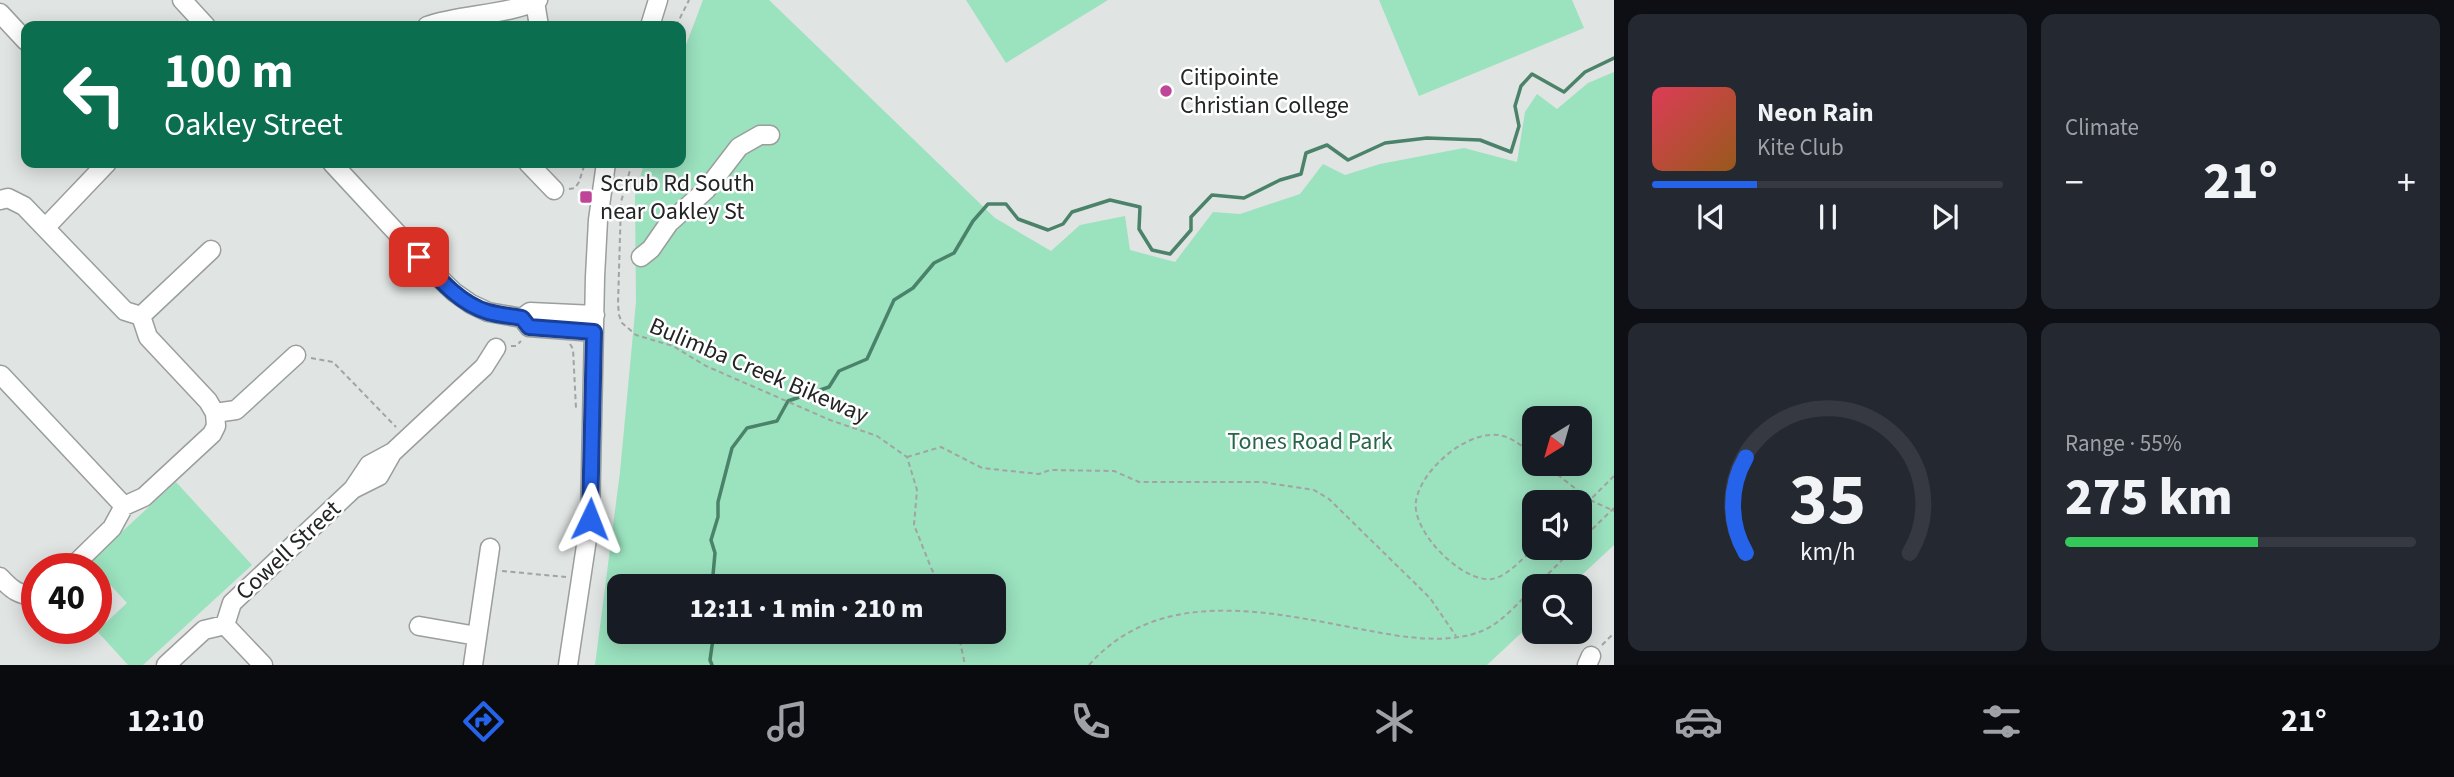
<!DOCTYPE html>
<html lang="en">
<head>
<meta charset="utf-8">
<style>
	body { margin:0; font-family:"Source Sans 3",sans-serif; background:#242831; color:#f1f3f6; height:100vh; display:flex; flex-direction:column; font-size:26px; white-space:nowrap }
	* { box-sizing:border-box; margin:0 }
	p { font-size:23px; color:#9ea1a6 }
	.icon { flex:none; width:38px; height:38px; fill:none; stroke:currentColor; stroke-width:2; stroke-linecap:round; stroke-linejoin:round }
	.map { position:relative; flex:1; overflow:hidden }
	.sheet { display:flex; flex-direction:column; gap:14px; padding:14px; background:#0d0f14; width:840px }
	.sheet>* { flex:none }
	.banner { position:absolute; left:21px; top:21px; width:665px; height:147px; border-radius:14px; box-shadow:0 4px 18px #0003; background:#0b6e4f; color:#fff; overflow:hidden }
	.needle { width:46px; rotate:217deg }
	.controls { position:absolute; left:1522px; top:406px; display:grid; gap:14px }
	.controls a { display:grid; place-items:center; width:70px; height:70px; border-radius:14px; background:#171b24; box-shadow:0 4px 18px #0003; font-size:35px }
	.speed { position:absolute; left:21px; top:553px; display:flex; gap:14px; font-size:35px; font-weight:700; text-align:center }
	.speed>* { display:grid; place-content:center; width:91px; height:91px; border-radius:50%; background:#171b24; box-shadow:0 4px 18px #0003; line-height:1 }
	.speed .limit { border:10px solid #d22; background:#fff; color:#111 }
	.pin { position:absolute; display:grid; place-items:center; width:60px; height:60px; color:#fff; margin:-30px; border-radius:14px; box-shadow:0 4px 10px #0006 }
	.me { position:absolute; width:77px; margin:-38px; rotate:2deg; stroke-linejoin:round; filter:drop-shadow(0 0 5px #0008) }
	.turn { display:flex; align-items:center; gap:24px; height:147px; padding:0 28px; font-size:32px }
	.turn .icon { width:91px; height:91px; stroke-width:2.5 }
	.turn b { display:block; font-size:49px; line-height:60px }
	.big { font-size:52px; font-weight:800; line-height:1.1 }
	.sheet .widget { flex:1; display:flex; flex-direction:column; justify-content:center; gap:10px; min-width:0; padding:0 24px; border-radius:14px; background:#242831 }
	.sheet .dial { align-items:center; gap:0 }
	.dial svg { height:182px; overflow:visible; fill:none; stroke:#363941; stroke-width:7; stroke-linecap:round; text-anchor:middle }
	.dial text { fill:#f1f3f6; stroke:none }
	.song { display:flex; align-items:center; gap:21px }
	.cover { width:84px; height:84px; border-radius:10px; background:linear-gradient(135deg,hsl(350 70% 55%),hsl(30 70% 35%)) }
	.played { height:7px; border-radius:4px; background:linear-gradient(90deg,#2563eb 30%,#363941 30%) }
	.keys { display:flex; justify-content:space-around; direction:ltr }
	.heat { display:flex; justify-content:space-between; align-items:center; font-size:38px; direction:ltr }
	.charge { height:10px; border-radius:5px; background:linear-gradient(90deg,#34c759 55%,#363941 0) }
	.sheet .tiles { flex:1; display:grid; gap:14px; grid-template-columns:repeat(2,1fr) }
	.trip { position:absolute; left:607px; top:574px; width:399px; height:70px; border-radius:14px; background:#171b24; box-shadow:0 4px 18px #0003; font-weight:800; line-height:70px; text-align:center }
	.menu { display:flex; height:112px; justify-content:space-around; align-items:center; background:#090b0e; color:#9ea1a6 }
	.menu .icon { width:49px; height:49px }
	.menu .on { color:#2563eb }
	.menu b { font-size:32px; color:#f1f3f6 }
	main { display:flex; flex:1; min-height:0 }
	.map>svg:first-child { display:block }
	.green { fill:#9be2bf; fill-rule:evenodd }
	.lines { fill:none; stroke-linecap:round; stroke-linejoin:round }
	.stream { stroke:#4a8369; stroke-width:3.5 }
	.minor-casing { stroke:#9a9e9c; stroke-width:21 }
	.path { stroke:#a1a4a2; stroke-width:2; stroke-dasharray:5 3.5; stroke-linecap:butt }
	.minor { stroke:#fff; stroke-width:18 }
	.route-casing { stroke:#184099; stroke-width:18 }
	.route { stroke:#2563eb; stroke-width:12 }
	.poi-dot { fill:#bf4598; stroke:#fff; stroke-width:2.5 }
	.labels { text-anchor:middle; stroke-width:5; stroke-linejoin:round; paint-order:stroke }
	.poi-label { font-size:24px; fill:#232524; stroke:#fff; text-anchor:start }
	.street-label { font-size:24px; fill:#232524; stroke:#fff }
	.park-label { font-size:24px; fill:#28654b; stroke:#fff }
</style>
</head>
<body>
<main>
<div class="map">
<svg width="1614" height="665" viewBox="0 0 1614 665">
	<rect width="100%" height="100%" fill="#e0e4e2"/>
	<path class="green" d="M703 0H769L995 218 1051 251 1080 225 1125 216 1130 250 1175 262 1213 212 1240 214 1300 194 1323 164 1345 175 1380 164 1464 148 1517 162 1525 112 1537 94 1557 109 1588 83 1614 72V545L1570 586H1535V620L1487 665H595L620 472 636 302 635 196 644 163H681V58ZM1535 418H1580V464H1535ZM1535 502H1580V548H1535ZM620 586H994V632H620Z
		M966 0H1108L1006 63Z
		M1379 0H1572L1584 28 1419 96Z
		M176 482 252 565 143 665H128L97 631 127 603 89 562Z"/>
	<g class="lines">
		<path class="stream" d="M712 586 715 553 711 540 718 517V502L732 448 747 428 777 421 788 401 829 387 839 371 867 359 894 300 913 288 934 263 954 253 973 221 988 204H1006L1018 219 1048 230 1063 224 1072 212 1110 200 1140 207 1139 229 1152 250 1170 254 1191 230V217L1212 195 1244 198 1280 180 1301 174 1306 153 1327 145 1348 160 1385 143 1427 138 1480 140 1511 152 1519 126 1515 106 1521 86 1532 74 1564 92 1585 72 1614 58
			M712 665 710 660 714 632"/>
		<g class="minor-casing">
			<path id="minor" d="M182 0 206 26
				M535 2 539 26
				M0 13 26 41
				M427 26C460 14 510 15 538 0
				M650 26 658 0
				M332 163 433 272 454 292 471 304 488 312 522 318 529 327 594 332
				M528 163 554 190
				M0 200 8 198 24 206 125 311 141 316 148 337 208 401 215 413 216 426 212 434 144 497 124 506 112 528 70 569
				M45 228 107 163
				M641 257 651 249 669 223 706 190 739 147 760 135H770
				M141 316 211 250
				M522 318 530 312 595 315
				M1 375 124 506
				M215 413 236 410 296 355
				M353 489 379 476 392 453
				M0 577C11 589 20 597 37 595
				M225 625 263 665
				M419 626 477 636
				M166 665 204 630 225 625 232 603 353 489 369 465 393 452 484 367 496 348
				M473 665 490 548
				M568 665 590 519 595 277 598 220 606 163
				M1587 665 1591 656"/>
		</g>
		<path class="path" d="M676 26 689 0
			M632 163 621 202 618 304 619 315 622 323 636 335 673 346 706 366 830 420 877 436 907 457 917 490 914 525 932 570 942 586
			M569 189 575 188 579 182 585 163
			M570 344 573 349 576 408
			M511 346H516L521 341
			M311 358 333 362 396 427
			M1535 456C1525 449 1515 439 1503 436 1470 427 1421 469 1416 501 1411 531 1462 583 1492 579 1508 576 1523 558 1535 547
			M907 457 941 447 982 468 1039 474 1050 470 1114 471 1139 482H1262L1314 490 1329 499 1430 598 1456 636
			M1544 464 1590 500 1580 508
			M1614 476 1590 500 1614 511
			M1580 541 1614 508
			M502 571 566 577
			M1536 586 1574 548
			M958 632 965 665
			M1602 645 1614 633
			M1089 665C1163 581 1281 615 1376 632 1409 638 1449 644 1482 631 1503 622 1519 602 1535 586"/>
		<use href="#minor" class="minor"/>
	</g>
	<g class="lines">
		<g class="route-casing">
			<path id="route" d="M419 257C438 278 460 304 488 312 499 315 511 316 522 318L529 327 594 332 590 519"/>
		</g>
		<use href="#route" class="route"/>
	</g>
	<g class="poi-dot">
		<circle cx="1166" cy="91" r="7"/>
		<rect x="579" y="190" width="14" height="14" rx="3.5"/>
	</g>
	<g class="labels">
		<g class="poi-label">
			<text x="1180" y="85">Citipointe<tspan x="1180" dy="28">Christian College</tspan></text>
			<text x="600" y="191">Scrub Rd South<tspan x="600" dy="28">near Oakley St</tspan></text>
		</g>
		<g class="street-label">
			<text transform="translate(759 370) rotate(23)" y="8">Bulimba Creek Bikeway</text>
			<text transform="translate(288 550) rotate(-43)" y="8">Cowell Street</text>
		</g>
		<g class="park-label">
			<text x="1310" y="449">Tones Road Park</text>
		</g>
	</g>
</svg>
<div class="controls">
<a><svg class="needle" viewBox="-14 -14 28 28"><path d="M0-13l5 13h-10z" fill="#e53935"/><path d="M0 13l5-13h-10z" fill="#9ea1a6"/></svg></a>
<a><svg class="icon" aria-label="sound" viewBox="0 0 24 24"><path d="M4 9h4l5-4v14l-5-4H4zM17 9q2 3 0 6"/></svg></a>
<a><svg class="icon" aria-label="search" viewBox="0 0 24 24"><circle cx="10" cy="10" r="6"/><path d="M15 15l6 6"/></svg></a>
</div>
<div class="speed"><div class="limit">40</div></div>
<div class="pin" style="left:419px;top:257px;background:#d93025"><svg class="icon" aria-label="arrive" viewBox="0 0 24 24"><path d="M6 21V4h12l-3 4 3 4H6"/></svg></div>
<svg class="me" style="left:590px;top:519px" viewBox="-20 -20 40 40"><path d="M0-17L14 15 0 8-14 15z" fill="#2563eb" stroke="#fff" stroke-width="4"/></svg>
<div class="trip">12:11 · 1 min · 210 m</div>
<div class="banner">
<div class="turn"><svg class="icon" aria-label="left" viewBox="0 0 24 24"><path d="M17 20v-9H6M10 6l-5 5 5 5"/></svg><div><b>100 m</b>Oakley Street</div></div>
</div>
</div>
<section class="sheet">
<div class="tiles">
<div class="widget">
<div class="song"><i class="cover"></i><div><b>Neon Rain</b><p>Kite Club</p></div></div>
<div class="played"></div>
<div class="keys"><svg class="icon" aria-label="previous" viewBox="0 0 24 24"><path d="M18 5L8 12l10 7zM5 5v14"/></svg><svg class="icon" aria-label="pause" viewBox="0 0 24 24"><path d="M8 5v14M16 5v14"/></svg><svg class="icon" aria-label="next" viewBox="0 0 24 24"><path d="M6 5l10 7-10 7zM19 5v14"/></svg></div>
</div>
<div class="widget"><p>Climate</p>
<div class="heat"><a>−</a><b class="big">21°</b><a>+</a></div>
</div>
<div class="widget dial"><svg viewBox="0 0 100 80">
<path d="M14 69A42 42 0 1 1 86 69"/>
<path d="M14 69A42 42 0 0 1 14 27" stroke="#2563eb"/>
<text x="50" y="56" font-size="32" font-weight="700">35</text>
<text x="50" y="72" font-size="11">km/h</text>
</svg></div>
<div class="widget"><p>Range · 55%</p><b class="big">275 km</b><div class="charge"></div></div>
</div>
</section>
</main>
<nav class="menu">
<b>12:10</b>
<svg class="icon on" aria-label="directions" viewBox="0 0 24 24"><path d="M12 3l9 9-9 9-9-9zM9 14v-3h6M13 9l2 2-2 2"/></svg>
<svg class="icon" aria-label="music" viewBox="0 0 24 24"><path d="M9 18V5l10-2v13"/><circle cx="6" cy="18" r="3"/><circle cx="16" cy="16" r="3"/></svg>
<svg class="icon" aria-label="phone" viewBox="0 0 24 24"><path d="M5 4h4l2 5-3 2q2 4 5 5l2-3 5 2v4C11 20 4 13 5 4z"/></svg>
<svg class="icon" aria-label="climate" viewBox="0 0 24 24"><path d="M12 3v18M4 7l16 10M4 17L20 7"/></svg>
<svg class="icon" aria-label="car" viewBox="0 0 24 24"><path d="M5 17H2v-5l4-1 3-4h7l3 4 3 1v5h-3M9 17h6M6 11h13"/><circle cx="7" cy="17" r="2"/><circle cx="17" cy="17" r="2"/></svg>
<svg class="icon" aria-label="filters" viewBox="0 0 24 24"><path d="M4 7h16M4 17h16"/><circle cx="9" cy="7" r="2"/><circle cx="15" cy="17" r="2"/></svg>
<b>21°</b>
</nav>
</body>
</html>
